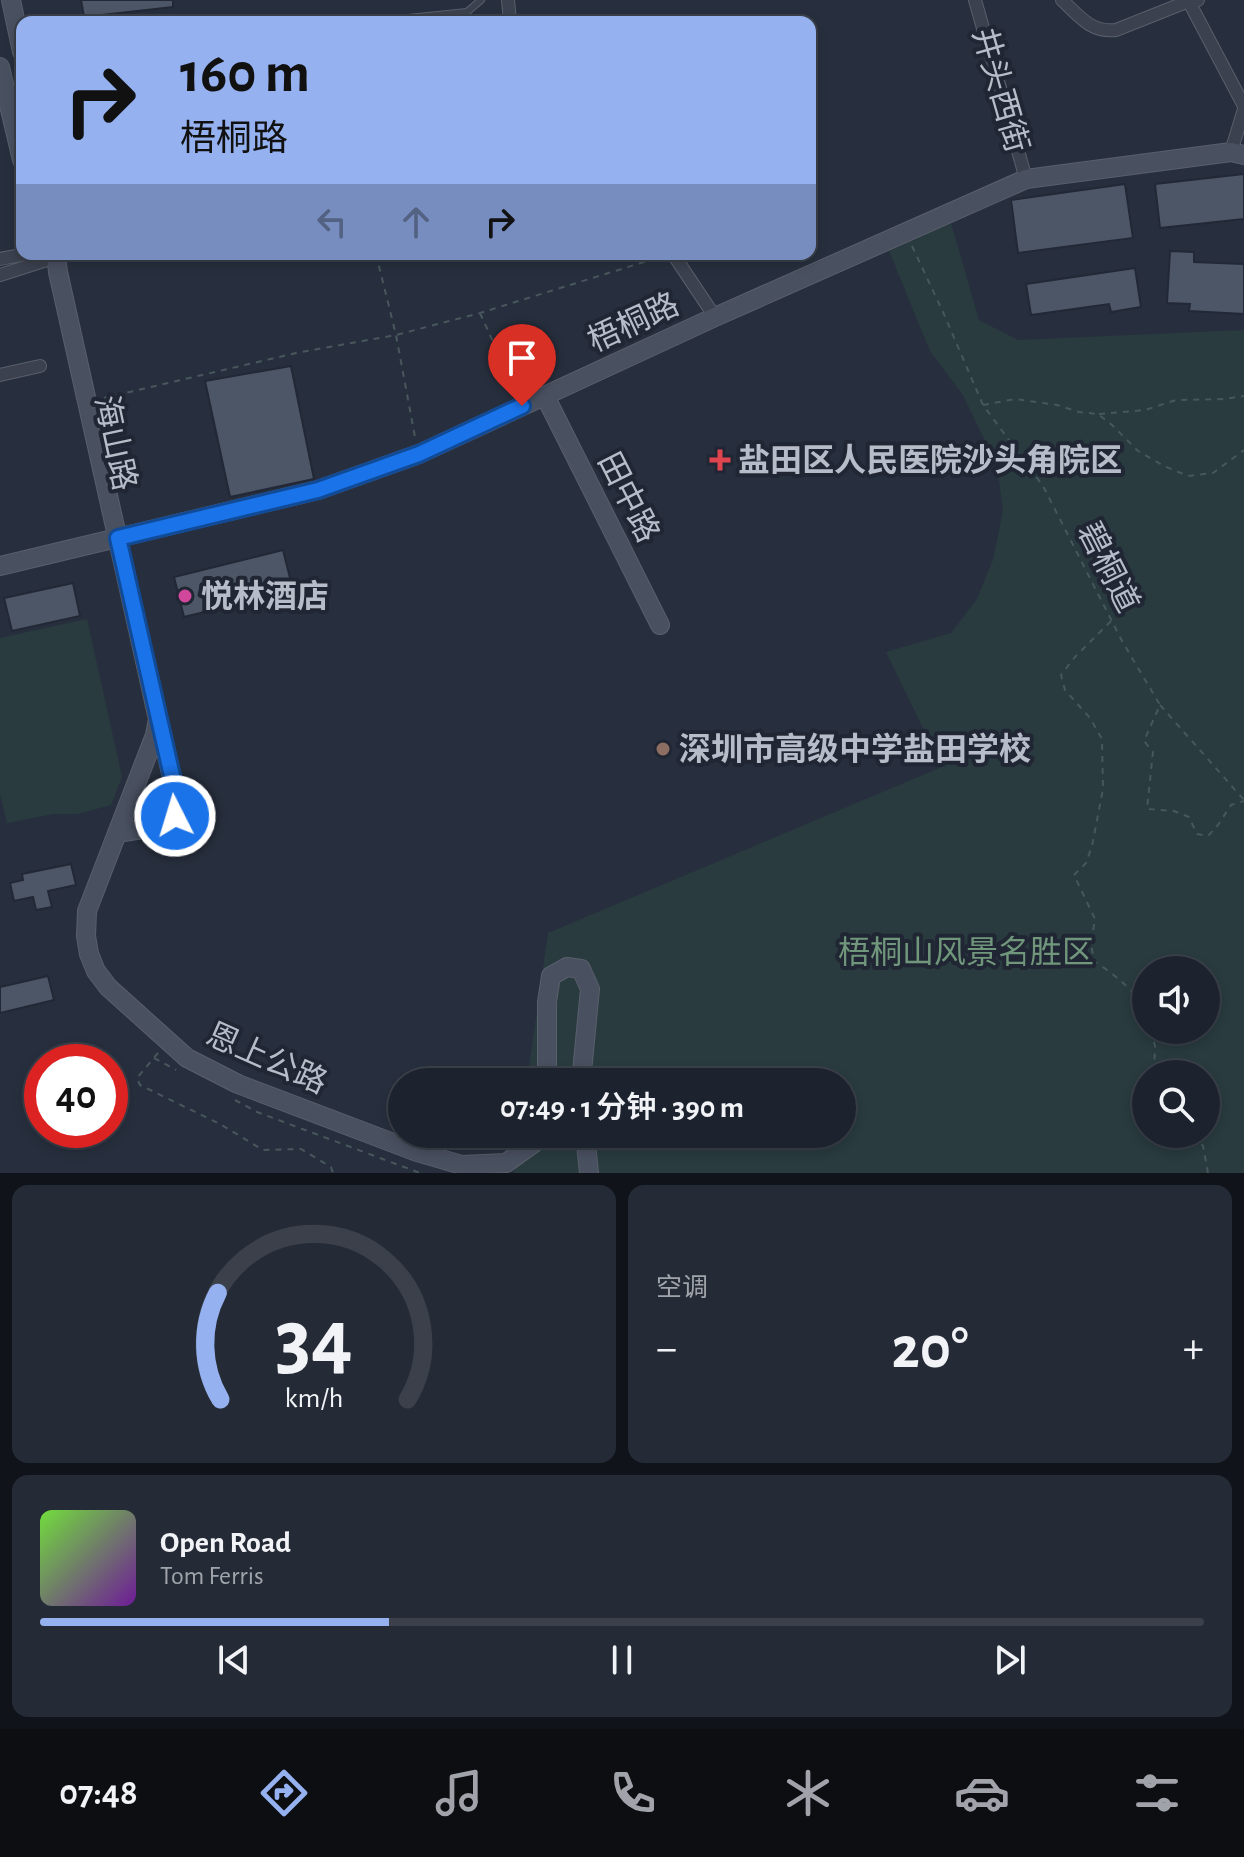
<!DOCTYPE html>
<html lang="zh">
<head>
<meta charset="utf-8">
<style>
	body { margin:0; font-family:"Alegreya Sans","Noto Sans SC",sans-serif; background:#252b36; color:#f1f3f6; height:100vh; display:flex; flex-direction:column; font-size:30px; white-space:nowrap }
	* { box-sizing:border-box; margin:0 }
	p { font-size:26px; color:#a0a4aa }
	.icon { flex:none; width:44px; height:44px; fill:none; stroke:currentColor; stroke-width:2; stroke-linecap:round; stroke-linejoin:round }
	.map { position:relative; height:1173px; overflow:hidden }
	.details { display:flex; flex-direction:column; gap:12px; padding:12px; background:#101319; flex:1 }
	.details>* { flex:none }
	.banner { position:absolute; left:16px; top:16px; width:800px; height:244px; border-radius:16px; box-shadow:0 4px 12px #0003,0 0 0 2px #3b404a; background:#95b1f0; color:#111; overflow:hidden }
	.tools { position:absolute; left:1132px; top:956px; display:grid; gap:16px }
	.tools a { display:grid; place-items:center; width:88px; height:88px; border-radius:50%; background:#1d232e; box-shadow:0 4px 12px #0003,0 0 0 2px #3b404a; font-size:40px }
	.speed { position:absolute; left:24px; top:1044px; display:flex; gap:16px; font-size:40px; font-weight:700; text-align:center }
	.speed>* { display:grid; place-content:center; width:104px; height:104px; border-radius:50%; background:#1d232e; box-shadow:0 4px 12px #0003,0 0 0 2px #3b404a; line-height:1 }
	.speed .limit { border:12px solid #d22; background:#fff; color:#111 }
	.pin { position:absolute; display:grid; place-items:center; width:68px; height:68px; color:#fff; margin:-82px -34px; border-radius:50% 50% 50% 0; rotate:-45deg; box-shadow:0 0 8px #0007 }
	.pin .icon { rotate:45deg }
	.me { position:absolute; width:88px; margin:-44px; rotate:355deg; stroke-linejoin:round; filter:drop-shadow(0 0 6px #0008) }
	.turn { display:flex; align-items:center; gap:28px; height:168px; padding:0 32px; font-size:36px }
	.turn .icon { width:104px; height:104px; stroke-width:2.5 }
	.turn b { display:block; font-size:56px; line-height:68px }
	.lanes { display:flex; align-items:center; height:76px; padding:0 32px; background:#0003; justify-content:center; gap:40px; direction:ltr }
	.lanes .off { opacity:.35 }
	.big { font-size:60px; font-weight:600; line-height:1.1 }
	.details .widget { flex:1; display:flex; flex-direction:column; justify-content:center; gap:12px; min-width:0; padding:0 28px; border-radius:16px; background:#252b36 }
	.details .dial { align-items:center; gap:0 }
	.dial svg { height:208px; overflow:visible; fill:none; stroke:#3b404a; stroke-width:7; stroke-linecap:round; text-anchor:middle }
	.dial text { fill:#f1f3f6; stroke:none }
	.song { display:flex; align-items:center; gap:24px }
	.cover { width:96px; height:96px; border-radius:12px; background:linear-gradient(135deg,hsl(100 70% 55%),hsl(280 70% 35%)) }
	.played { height:8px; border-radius:4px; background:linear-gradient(90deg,#95b1f0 30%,#3b404a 30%) }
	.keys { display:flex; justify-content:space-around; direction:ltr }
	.heat { display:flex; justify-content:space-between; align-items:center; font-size:44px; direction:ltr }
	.details .tiles { flex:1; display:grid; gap:12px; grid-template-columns:1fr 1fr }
	.widget:last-child { grid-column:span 2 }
	.trip { position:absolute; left:388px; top:1068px; width:468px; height:80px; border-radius:40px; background:#1d232e; box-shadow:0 4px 12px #0003,0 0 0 2px #3b404a; font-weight:600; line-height:80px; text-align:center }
	.tab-bar { display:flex; height:128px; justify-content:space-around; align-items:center; background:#0c0e12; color:#a0a4aa }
	.tab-bar .icon { width:56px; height:56px }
	.tab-bar .selected { color:#95b1f0 }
	.tab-bar b { font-size:36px; color:#f1f3f6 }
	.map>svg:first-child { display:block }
	.green { fill:#293b3f; fill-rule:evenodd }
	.building { fill:#4d5666; stroke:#222835; stroke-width:2 }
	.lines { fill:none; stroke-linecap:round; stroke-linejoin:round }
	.lane-casing { stroke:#595f6b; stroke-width:8 }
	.street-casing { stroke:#595f6b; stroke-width:14 }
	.secondary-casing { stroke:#595f6b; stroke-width:20 }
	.path { stroke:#47575c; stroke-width:2; stroke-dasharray:6 6; stroke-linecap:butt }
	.lane { stroke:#3b414e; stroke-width:6 }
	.street { stroke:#3b414e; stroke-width:12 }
	.secondary { stroke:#495060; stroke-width:18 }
	.route-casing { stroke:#114b97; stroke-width:20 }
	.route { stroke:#1a73e8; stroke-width:14 }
	.health-dot { fill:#e0444e; stroke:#202633; stroke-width:3 }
	.hotel-dot { fill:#d1479c; stroke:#202633; stroke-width:3 }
	.education-dot { fill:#8d6e63; stroke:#202633; stroke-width:3 }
	.labels { text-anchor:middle; stroke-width:8; stroke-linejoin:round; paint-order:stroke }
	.street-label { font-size:32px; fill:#b7bdc8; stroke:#202633 }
	.poi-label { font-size:32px; font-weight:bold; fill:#b7bdc8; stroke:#202633; text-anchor:start }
	.park-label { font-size:32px; fill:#70977c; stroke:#202633 }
</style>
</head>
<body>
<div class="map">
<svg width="1244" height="1173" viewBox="0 0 1244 1173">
	<rect width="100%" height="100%" fill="#272f3e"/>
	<path class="green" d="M951 223 979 320 1018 340 1244 330V1173H514L520 1134H842V1082H527L548 933 942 767 886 652 951 633 977 599 993 560 1003 511 997 466 963 395 930 351 889 251ZM1146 970H1206V1030H1146ZM1146 1074H1206V1134H1146Z
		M87 619 122 777 111 805 78 814H53L7 823 0 794V638Z"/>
	<path class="building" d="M81 0H173V7L84 17Z
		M1244 174V219L1160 228 1155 184Z
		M1125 184 1133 238 1018 253 1011 200Z
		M1170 251 1194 252V262L1244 264V314L1189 311 1190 304 1167 303Z
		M1135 268 1141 307 1111 312 1109 304 1031 315 1026 284Z
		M291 366 314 479 230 497 205 381Z
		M283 550 293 590 184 617 174 577Z
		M73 583 80 616 12 631 4 598Z
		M71 864 76 885 48 891 52 907 36 910 33 897 14 901 10 883 23 880 22 874Z
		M48 976 54 1000 0 1013V987Z"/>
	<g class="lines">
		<g class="lane-casing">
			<path id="lane" d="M369 22 467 12 481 0"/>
		</g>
		<g class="street-casing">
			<path id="street" d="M508 0 510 22
				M975 0 1026 179
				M1062 0C1079 16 1091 33 1116 30L1189 1 1198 0
				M1188 0 1244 106
				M1231 152 1244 109
				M673 254 715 317
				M0 259 26 254
				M0 275 56 257
				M0 375 40 366"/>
		</g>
		<g class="secondary-casing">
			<path id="secondary" d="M11 0 22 52
				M0 67 22 160
				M56 254 58 272 158 719 155 735 87 911 86 936 89 954 96 971 108 987 187 1058 238 1084 417 1152 462 1165 506 1163 534 1143 541 1134
				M545 396 660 625
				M0 566 318 490 419 454 715 317 1026 179 1231 152 1244 155
				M117 833 162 826 172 820 175 816 177 798 159 723
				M547 1082V1002L551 976 567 967 581 969 590 989 581 1082
				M585 1134 589 1173"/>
		</g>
		<path class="path" d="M912 246 943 312 983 405 1043 486 1122 641 1160 705 1144 741 1153 752 1147 809 1174 811 1189 817 1197 834 1208 836 1218 825 1231 805 1244 801
			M376 254 396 335 415 437
			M480 313 515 390
			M104 398 296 353 396 335 480 313 660 257
			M983 405 1015 399 1057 405 1079 412 1098 414 1112 425 1138 451 1164 466 1188 476 1213 473 1244 450
			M1099 414 1145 410 1176 400 1224 399 1244 396
			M1111 621 1075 657 1061 675 1065 690 1090 718 1102 739 1103 789 1092 846 1086 863 1074 875 1095 919 1091 943 1094 961C1113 974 1139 992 1146 1015
			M1160 705 1244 800
			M1151 1030 1155 1046 1154 1074
			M158 1053 137 1078 140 1085 220 1124 263 1150 301 1149 331 1167 333 1173
			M154 1058 176 1070
			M235 1100 257 1112 420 1173
			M1195 1134 1203 1146 1208 1173"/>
		<use href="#lane" class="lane"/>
		<use href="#street" class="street"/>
		<use href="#secondary" class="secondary"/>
	</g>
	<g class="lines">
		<g class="route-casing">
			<path id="route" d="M175 816 177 798 118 538 318 490 419 454 522 406"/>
		</g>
		<use href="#route" class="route"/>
	</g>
	<path class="health-dot" d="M716 448h8v8h8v8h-8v8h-8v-8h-8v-8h8z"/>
	<circle class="hotel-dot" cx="185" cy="596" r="8"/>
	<circle class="education-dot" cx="663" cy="749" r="8"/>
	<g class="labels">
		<g class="street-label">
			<text transform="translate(1001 90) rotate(74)" y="11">井头西街</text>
			<text transform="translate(633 322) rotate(-25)" y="11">梧桐路</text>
			<text transform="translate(116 443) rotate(78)" y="11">海山路</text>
			<text transform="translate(629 497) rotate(63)" y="11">田中路</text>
			<text transform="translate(1109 567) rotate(63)" y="11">碧桐道</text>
			<text transform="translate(267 1058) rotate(24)" y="11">恩上公路</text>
		</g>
		<g class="poi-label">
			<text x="738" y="471">盐田区人民医院沙头角院区</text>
			<text x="201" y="607">悦林酒店</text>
			<text x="679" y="760">深圳市高级中学盐田学校</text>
		</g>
		<g class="park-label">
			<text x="966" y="963">梧桐山风景名胜区</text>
		</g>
	</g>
</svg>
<div class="tools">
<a><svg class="icon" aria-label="sound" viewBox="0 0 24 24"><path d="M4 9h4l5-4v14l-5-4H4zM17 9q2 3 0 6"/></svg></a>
<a><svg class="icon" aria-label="search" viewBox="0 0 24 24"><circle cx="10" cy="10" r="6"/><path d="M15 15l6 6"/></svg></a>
</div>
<div class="speed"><div class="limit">40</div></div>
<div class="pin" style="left:522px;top:406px;background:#d93025"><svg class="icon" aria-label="arrive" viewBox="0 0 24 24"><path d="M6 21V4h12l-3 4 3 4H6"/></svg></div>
<svg class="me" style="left:175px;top:816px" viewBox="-20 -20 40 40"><circle r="17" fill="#1a73e8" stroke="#fff" stroke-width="3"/><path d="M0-11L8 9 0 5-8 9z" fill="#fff"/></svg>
<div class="trip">07:49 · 1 分钟 · 390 m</div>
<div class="banner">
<div class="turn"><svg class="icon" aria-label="right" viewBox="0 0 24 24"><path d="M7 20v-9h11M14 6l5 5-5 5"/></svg><div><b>160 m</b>梧桐路</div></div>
<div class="lanes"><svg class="icon off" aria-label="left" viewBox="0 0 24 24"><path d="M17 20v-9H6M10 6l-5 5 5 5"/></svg><svg class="icon off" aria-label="ahead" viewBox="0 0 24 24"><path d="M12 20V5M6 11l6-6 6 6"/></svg><svg class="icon" aria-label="right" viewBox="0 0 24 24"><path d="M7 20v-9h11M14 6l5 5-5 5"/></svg></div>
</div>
</div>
<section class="details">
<div class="tiles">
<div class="widget dial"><svg viewBox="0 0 100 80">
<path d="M14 69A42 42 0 1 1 86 69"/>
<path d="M14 69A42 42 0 0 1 13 28" stroke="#95b1f0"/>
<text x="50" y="56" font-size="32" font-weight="700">34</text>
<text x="50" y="72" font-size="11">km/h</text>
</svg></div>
<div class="widget"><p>空调</p>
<div class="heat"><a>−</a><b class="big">20°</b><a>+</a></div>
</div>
<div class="widget">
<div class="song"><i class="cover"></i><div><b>Open Road</b><p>Tom Ferris</p></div></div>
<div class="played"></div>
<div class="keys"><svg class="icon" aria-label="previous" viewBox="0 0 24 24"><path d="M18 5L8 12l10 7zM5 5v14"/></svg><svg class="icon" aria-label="pause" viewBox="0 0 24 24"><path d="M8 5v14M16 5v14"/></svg><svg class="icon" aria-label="next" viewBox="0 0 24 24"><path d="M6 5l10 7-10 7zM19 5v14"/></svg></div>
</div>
</div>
</section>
<nav class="tab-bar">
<b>07:48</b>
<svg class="icon selected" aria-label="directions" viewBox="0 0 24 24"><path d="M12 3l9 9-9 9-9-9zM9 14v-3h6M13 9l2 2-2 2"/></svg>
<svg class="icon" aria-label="music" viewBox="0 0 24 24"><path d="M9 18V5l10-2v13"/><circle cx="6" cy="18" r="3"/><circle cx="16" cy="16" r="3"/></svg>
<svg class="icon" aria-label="phone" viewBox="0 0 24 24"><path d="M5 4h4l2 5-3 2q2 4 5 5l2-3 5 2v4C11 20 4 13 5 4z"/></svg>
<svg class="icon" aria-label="climate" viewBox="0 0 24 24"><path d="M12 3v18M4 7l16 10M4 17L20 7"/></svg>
<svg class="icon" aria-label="car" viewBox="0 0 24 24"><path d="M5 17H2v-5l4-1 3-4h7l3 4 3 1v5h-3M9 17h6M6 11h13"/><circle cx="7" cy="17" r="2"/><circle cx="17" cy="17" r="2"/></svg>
<svg class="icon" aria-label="filters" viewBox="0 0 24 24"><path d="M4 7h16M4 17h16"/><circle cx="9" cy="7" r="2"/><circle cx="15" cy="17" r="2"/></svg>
</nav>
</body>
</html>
